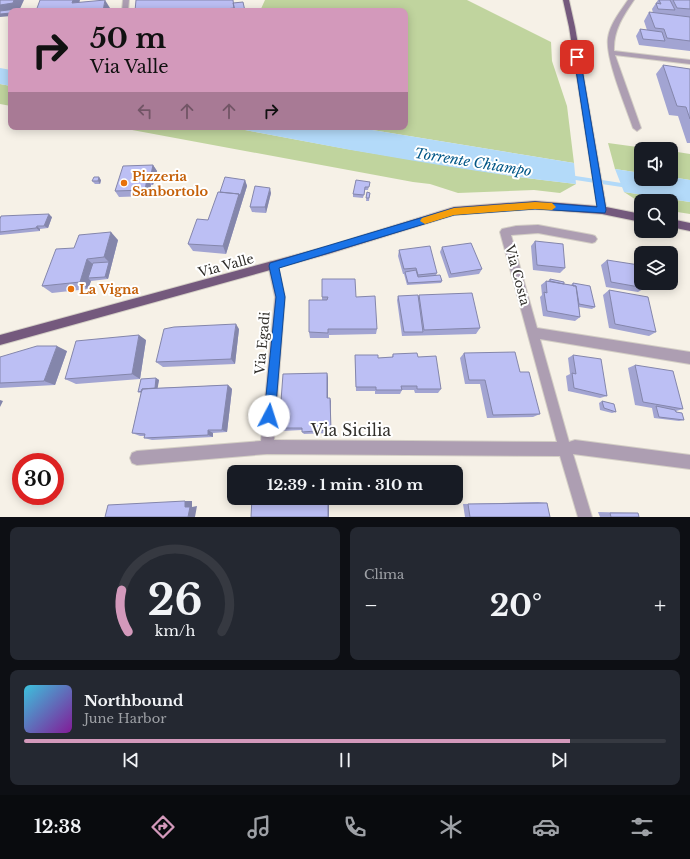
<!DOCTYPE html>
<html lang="it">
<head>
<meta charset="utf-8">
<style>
	body { margin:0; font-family:"Libre Baskerville",serif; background:#242831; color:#f1f3f6; height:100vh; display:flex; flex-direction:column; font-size:15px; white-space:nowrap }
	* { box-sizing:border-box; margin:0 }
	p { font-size:13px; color:#9ea1a6 }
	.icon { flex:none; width:22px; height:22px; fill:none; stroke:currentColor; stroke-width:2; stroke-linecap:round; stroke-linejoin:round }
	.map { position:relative; height:517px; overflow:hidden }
	.panel { display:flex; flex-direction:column; gap:10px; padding:10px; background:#0d0f14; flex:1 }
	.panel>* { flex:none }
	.banner { position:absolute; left:8px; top:8px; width:400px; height:122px; border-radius:8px; box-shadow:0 2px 10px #0003; background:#d399bb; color:#111; overflow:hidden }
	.buttons { position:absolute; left:634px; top:142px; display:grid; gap:8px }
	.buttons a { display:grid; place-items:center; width:44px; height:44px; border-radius:8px; background:#171b24; box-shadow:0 2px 10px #0003; font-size:20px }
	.speed { position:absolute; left:12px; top:453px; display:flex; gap:8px; font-size:20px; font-weight:700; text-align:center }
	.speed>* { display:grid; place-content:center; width:52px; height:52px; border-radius:50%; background:#171b24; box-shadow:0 2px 10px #0003; line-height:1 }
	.speed .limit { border:6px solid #d22; background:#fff; color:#111 }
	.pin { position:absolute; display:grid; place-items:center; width:34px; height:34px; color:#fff; margin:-17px; border-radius:8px; box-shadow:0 2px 6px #0006 }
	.me { position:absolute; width:44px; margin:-22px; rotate:5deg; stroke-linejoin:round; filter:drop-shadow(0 0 3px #0008) }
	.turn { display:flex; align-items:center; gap:14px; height:84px; padding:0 16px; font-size:18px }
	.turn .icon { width:52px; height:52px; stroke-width:2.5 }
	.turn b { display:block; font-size:28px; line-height:34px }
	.lanes { display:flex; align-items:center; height:38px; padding:0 16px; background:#0003; justify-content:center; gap:20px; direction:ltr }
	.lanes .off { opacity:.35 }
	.big { font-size:30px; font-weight:800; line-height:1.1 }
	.panel .card { flex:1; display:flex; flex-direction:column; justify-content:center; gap:6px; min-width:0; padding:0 14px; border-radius:8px; background:#242831 }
	.panel .dial { align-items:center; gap:0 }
	.dial svg { height:104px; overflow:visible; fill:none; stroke:#363941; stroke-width:7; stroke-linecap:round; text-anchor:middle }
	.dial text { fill:#f1f3f6; stroke:none }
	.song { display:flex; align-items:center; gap:12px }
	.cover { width:48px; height:48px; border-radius:6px; background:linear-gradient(135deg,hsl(190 70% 55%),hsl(290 70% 35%)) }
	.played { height:4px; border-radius:2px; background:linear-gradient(90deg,#d399bb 85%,#363941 85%) }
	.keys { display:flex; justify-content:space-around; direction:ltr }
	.heat { display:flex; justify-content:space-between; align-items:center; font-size:22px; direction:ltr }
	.panel .tiles { flex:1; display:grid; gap:10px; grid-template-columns:1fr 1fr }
	.card:last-child { grid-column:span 2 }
	.trip { position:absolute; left:227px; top:465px; width:236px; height:40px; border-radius:8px; background:#171b24; box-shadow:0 2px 10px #0003; font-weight:800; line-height:40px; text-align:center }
	.dock { display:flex; height:64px; justify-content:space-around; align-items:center; background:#090b0e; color:#9ea1a6 }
	.dock .icon { width:28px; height:28px }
	.dock .selected { color:#d399bb }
	.dock b { font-size:18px; color:#f1f3f6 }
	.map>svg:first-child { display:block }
	.green { fill:#c0d49e }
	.water { fill:#b3daf9 }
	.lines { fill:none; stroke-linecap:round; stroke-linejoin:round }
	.stream { fill:#b3daf9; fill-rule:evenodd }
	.minor-casing { stroke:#d3cec5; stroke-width:2 }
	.major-casing { stroke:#d3cec5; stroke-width:2 }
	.minor { fill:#ad9eb2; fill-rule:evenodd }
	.major { fill:#74597d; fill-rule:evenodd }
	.wall { fill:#a2a4d2 }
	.shaded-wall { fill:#8486ab }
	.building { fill:#bcbff4; stroke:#8486ab }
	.route { fill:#1a73e8; stroke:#114b97 }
	.slow { fill:#f59e0b }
	.food-dot { fill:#e8710a; stroke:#fff; stroke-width:1.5 }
	.labels { text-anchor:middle; stroke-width:4; stroke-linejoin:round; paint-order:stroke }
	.food-label { font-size:13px; font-weight:bold; fill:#c56008; stroke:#fff; text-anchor:start }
	.street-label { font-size:13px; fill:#312f2b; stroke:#fff }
	.water-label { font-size:14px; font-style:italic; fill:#015686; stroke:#fff }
	.near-street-label { font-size:16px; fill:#312f2b; stroke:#fff }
</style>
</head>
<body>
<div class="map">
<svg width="690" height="517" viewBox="0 0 690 517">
	<rect width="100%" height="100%" fill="#f6f1e7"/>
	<path class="green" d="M265 0H467L551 42 552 61 567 106 574 163 354 127H405V11H260Z
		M0 84 11 86V106L0 104Z
		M116 127H229L347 149 518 177 576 184 560 193 534 190 458 193 430 184 413 182Z
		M608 143 652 149H641V173L615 169Z
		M671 151 690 154V180L671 177Z
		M624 192 690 202V214L671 211V201H641V203Z"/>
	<path class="water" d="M0 68 11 70V86L0 84Z
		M229 127H354L574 163 576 184C459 171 344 149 229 127Z
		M615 169 641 173V179H671V177L690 180V202L624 192Z"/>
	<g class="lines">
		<path class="stream" d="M569 175 628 184 630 186 628 188 569 179 567 177Z"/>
		<g class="minor-casing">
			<path id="minor" d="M123 0H129L128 11H122Z
				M628 0H634C623 16 613 31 614 51L690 60V64L615 55 641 128 637 131 633 128C626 107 605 58 608 38 610 24 620 12 628 0Z
				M538 225 592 235 595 236 597 239 595 242 592 243 538 233 511 235 537 328 690 352V364L540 339 569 442 575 440 690 455V469L573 454 592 517H578L560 456 267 454 137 465 132 463 130 458 132 453 137 451 261 441 275 297 268 265 269 262 273 261 277 262 278 265 285 297 274 440 557 442 500 232 502 229 516 226Z"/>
		</g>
		<g class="major-casing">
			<path id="major" d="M563 0H569L575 27 606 207 641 214V222L602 214 535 209 454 215 328 254 0 345V335L328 246 454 207 535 201 597 206 569 27Z
				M671 219 690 223V231L671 227Z"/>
		</g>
		<use href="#minor" class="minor"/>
		<use href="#major" class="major"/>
	</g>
	<path class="wall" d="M658 0H690V51L639 45 636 36 640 29 647 30 644 21 649 12 653 13 652 9Z
		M663 65 690 69V143H687L678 116 669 115 656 74Z
		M153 165 157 171 153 185H151L148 196 119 197 115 191Z
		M101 180 100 184H95L92 181Z
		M245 180 247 186 226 254 193 251 188 244 208 220 220 192Z
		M370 182 368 190H365L363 198 353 197V194Z
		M367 192 370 193 369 201H366Z
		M271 193 266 213 252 212 250 207Z
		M52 217 48 228 40 229V231L0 235V219Z
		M118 240 108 279 91 281 88 289 52 293 42 286 74 248Z
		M535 241 565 268 560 273 533 270 531 246Z
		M442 247 482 269 479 274 449 278 440 252Z
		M399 250 437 273 436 275 442 281 441 283 407 285 404 274H403L398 256Z
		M607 260 645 288 638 292 606 287 601 265Z
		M550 279 564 284 571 285 573 283 595 307 592 309 579 307 580 317 575 321 543 316 540 297 542 295 541 285 546 281H548Z
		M609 290 656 332 649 336 609 328 603 295Z
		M419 295 480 328 476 334 402 336 397 300 398 296 418 297Z
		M322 297H356L377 329 376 334 329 335V338H310L309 332 322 300Z
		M239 329 235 364 163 367 156 362Z
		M146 340 140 379 76 384 65 379Z
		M67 351 55 385 0 388V357Z
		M464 353 520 372 540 414 533 417 487 418 480 384H465L460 358Z
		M393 354 418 357 441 389 438 393H415L414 390H402L400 394H375V391H356L355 355 378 358 392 357Z
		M573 355 607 396 600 398 568 391 566 376 570 374 568 358Z
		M635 365 683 409 676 411 684 420 679 421 654 418 652 408 635 405 628 368Z
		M327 373 328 378V398L331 401V433L304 434 302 432V430L282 431 279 428Z
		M156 378 159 380 157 388 228 385 232 389 227 432 213 433V437L152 440 144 438 145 436H140L132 433 141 393 138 392Z
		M602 401 616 412 612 413 600 410 599 403Z
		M538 502 547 503 550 517H465L463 504Z
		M598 512 638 513 639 517H600Z"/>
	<path class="shaded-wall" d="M14 0H24L19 11H11V16L0 17V5Z
		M73 0H80L77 11 72 3Z
		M105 0 110 8 109 11H103Z
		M234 8 235 11H209Z
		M153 165 157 171 153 185 150 179Z
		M99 177 101 180 100 184 98 181Z
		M147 179 151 185 148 196 145 190Z
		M245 180 247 186 226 254 223 246 239 194Z
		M270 188 271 193 266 213 265 207Z
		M49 214 52 217 48 228 44 226Z
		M37 226 40 229V231L36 228Z
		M111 232 118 240 108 279 105 277 109 262 104 257Z
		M87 259 95 266 88 278 91 281 88 289 80 282Z
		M236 324 239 329 235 364 231 359Z
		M139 335 146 340 140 379 132 374Z
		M57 346 67 351 55 385 44 381Z
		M327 373 328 378V401L327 398Z
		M156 378 159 380 157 392 154 391Z
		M228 385 232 389 227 432 222 430Z
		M330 398 331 401V433V430Z
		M0 400 3 401 0 407Z
		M208 430 213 433V437L208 435Z
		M283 498H286V503L283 504Z
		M185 501H192V507L197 506 195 517H188L185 507Z
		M328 503H329V517H328Z"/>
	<path class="building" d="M0 0H14L13 3 0 5Z
		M40 0H73L72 3 105 0 103 11H36Z
		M136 0H233L234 8 209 11H135Z
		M659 0H670L675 10 658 9 656 3 661 4Z
		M673 0H690V9L677 8Z
		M243 2 245 11H235L233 3Z
		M16 9 15 11H11V13L0 14V11Z
		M268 9V11H261V10Z
		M649 12 690 17V41L667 38 664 29 655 28Z
		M640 29 662 32 665 41 643 39Z
		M663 65 690 69V119L686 107 677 106Z
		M153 165 150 179H147L145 190 115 191 123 166Z
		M94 177H99L98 181H92Z
		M225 177 245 180 240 196 239 194 220 192Z
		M356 180 370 182 369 187H365L364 195 353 194Z
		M255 186 270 188 265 207H250Z
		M218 192 239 194 223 246 188 244 197 219 208 220Z
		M367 192 370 193 369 198H366Z
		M49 214 44 226H37L36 228 0 232V219L1 216Z
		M111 232 104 257 87 259 80 282 42 286 56 249 74 248 79 235Z
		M535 241 563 244 565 268 537 265Z
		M471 243 482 269 451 274 442 247Z
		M430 246 437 273 418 275 416 268 404 269 399 250Z
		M607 260 639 265 641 273V283H644L645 288 611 282Z
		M109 262 105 277 88 278 93 263Z
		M416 270 418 277 440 275 442 281 408 283 405 272Z
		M322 279H355L356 297 375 296 377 329H328V333L309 332V300H327L328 297H322Z
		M550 279 564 282V284L550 281Z
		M546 281 576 286 580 317 547 311 544 292 547 293Z
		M573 283 590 286 595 307 579 304 576 286H573Z
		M609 290 648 297 656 332 615 324Z
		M472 293 480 328 424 330 419 295Z
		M418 295 423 332H404L398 296Z
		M236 324 231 359 156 362 164 329 174 327Z
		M139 335 132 374 65 379 76 341Z
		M37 346H57L44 381 0 383V357Z
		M515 352 520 372H529L540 414 493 415 485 380H469L464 353Z
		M417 353 418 357 436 356 441 389H417V386H401L402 390H376V387H356L355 355H378V358L393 357V354Z
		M573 355 601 359 607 396 574 388 572 373 576 374Z
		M635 365 673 371 683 409 643 402Z
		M327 373V398H330L331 430 302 432V428H279L283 374Z
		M156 378 155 388 142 389V391L138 392 141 379Z
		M228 385 222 430H208V435L144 438 145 434 132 433 142 389Z
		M602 401 614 404 616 412 604 408Z
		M656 406 675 410 676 412 682 413 684 420 659 417Z
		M252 498H283V504L328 503V517H251Z
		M185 501V507H190L188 517H105L108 505Z
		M547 503 550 517H470L468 504Z
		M610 513H638L639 517H611Z"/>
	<path class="route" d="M577 55 580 57 606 210 605 213 535 209 454 215 279 268 285 297 275 416 273 420 269 422 265 420 264 416 276 297 269 266 270 263 454 208 535 202 597 207 574 57Z"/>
	<path class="slow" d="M535 202 552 203 556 207 552 210 535 209 454 215 425 224 420 221 422 218 454 208Z"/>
	<g class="food-dot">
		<circle cx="124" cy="183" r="4"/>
		<circle cx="71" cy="289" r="4"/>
	</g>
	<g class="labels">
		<g class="food-label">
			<text x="132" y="181">Pizzeria<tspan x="132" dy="15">Sanbortolo</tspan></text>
			<text x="79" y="294">La Vigna</text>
		</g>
		<g class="street-label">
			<text transform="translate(226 265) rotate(-15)" y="5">Via Valle</text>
			<text transform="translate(518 275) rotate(75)" y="5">Via Costa</text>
			<text transform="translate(262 343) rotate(-85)" y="5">Via Egadi</text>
		</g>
		<g class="water-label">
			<text transform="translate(473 162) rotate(9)" y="5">Torrente Chiampo</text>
		</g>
		<g class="near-street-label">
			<text x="351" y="436">Via Sicilia</text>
		</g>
	</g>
</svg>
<div class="buttons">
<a><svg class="icon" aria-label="sound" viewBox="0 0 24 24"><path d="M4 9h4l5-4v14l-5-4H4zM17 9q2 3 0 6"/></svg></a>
<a><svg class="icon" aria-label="search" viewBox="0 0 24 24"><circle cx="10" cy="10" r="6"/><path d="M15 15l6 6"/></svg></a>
<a><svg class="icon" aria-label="layers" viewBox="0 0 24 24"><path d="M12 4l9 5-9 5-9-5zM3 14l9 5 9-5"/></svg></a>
</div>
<div class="speed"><div class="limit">30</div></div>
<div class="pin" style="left:577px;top:57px;background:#d93025"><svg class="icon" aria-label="arrive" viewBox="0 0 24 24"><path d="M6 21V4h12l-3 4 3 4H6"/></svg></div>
<svg class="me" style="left:269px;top:416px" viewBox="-20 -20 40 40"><circle r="19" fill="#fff"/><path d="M0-13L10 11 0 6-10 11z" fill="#1a73e8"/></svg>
<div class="trip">12:39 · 1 min · 310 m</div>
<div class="banner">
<div class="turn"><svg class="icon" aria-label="right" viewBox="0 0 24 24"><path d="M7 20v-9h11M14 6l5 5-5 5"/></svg><div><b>50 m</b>Via Valle</div></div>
<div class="lanes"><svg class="icon off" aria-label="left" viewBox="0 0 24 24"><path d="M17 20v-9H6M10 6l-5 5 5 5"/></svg><svg class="icon off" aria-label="ahead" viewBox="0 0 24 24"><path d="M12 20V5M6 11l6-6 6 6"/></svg><svg class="icon off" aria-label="ahead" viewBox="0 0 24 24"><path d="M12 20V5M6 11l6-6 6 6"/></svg><svg class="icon" aria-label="right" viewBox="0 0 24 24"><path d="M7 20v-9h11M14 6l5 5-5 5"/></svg></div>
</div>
</div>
<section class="panel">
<div class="tiles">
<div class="card dial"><svg viewBox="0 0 100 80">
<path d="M14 69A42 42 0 1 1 86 69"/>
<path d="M14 69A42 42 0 0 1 9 37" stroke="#d399bb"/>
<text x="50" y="56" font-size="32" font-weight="700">26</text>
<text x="50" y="72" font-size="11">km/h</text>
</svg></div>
<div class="card"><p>Clima</p>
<div class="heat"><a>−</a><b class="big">20°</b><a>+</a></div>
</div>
<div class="card">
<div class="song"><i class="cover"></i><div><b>Northbound</b><p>June Harbor</p></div></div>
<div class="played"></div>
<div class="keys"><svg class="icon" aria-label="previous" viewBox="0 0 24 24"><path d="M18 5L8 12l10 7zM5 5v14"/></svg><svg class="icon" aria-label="pause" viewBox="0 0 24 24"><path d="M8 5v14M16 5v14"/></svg><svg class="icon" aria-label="next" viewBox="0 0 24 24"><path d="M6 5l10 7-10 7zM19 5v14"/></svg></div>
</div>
</div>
</section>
<nav class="dock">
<b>12:38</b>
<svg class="icon selected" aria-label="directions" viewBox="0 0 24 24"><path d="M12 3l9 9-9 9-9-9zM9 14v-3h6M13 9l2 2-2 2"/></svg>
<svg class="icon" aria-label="music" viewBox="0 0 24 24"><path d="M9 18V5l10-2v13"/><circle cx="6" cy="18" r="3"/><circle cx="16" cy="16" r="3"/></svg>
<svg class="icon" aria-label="phone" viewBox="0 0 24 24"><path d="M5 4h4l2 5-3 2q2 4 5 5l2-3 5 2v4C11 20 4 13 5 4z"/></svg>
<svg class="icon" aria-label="climate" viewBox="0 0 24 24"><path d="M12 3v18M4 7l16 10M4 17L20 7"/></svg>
<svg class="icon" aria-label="car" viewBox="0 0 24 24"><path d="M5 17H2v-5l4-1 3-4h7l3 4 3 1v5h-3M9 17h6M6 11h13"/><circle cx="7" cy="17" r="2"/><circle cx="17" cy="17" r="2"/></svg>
<svg class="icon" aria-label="filters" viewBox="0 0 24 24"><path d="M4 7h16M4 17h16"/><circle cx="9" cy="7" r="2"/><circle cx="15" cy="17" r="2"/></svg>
</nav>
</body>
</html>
